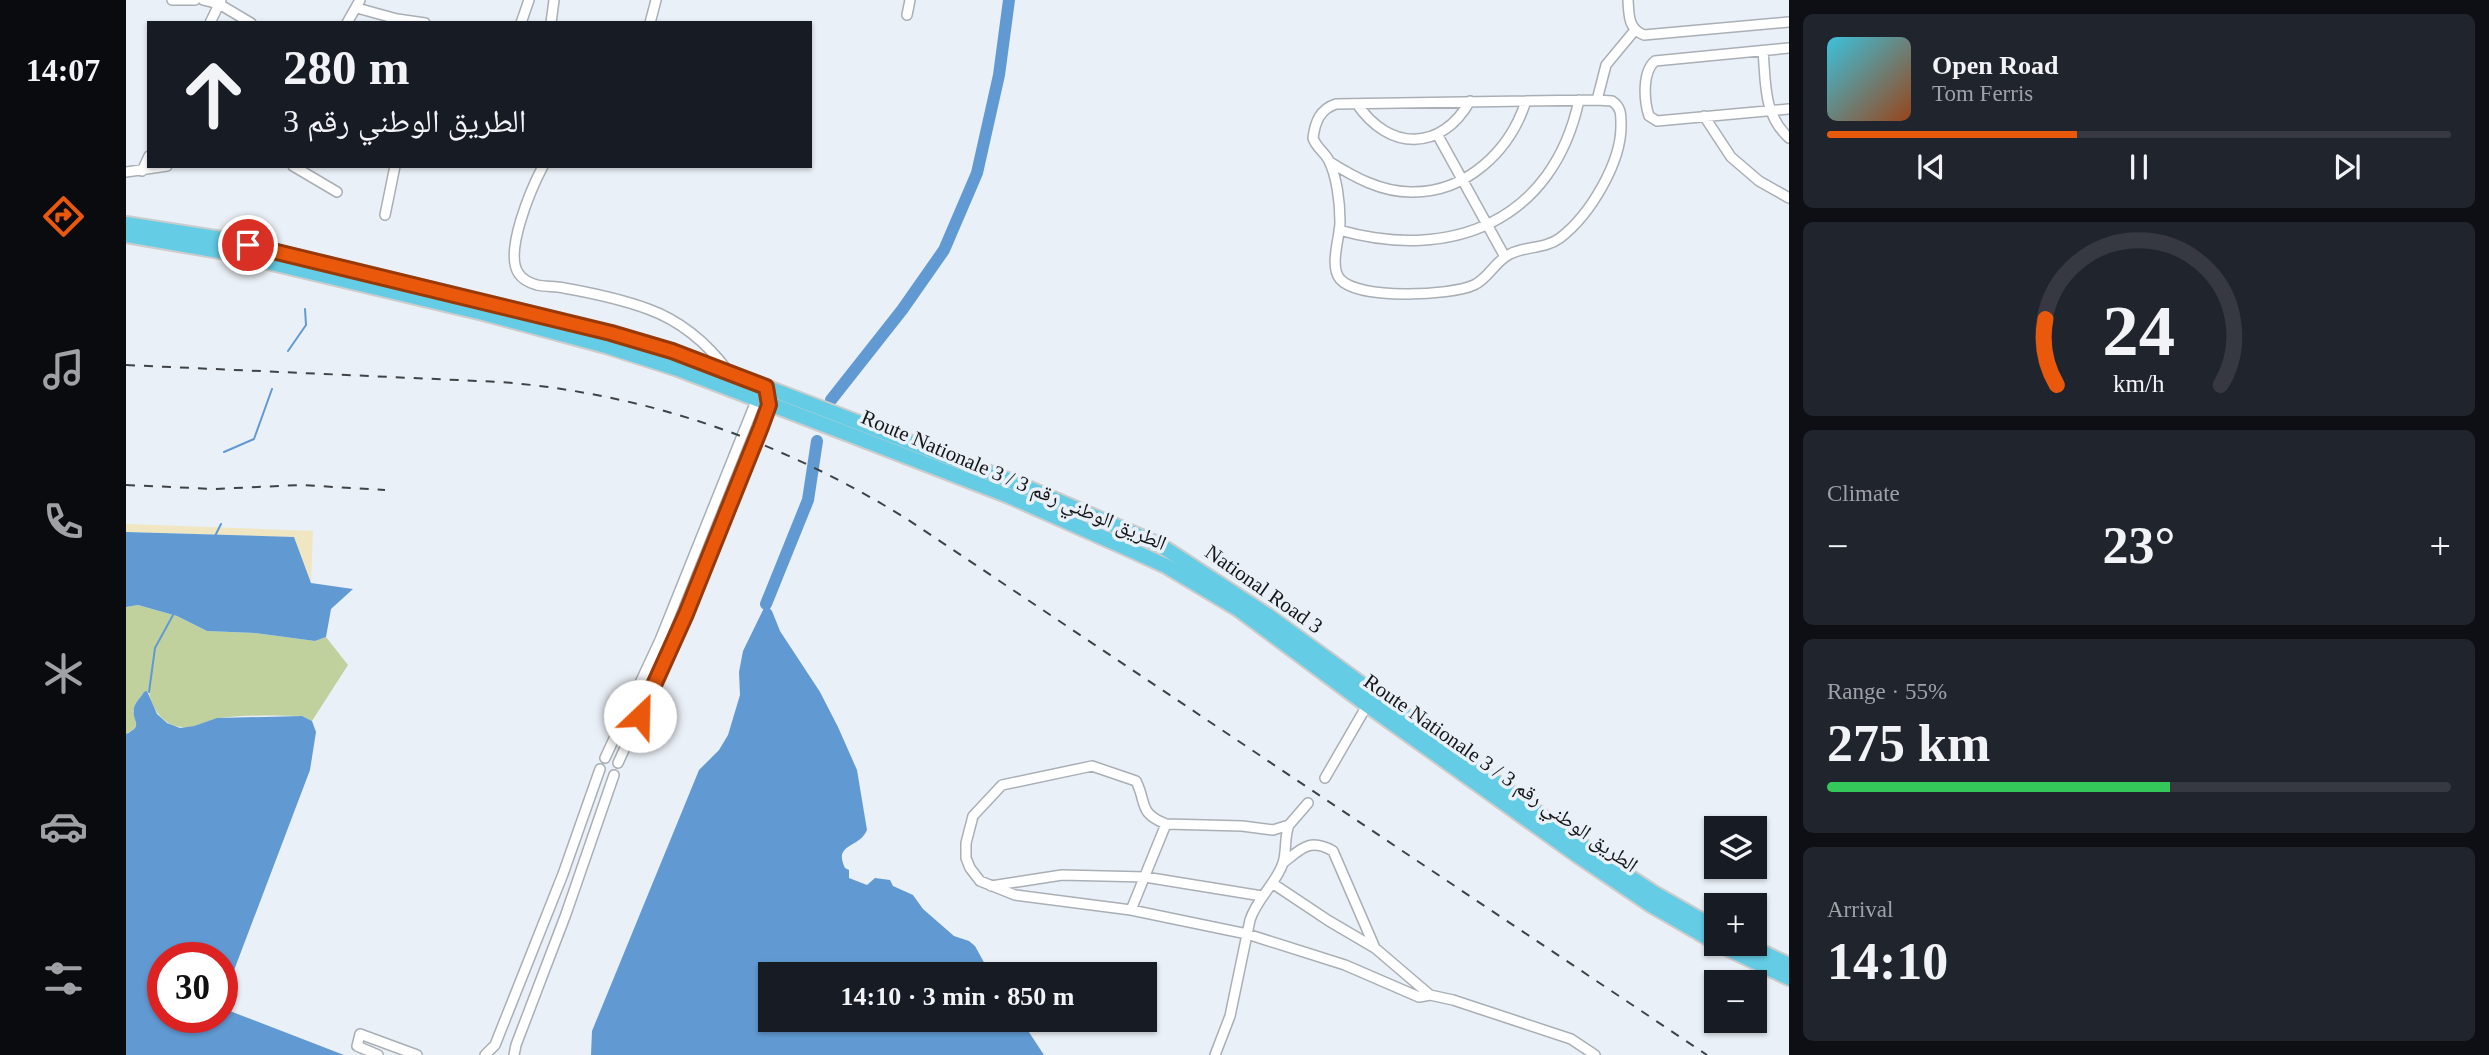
<!DOCTYPE html>
<html lang="en">
<head>
<meta charset="utf-8">
<style>
	body { margin:0; font-family:"Times New Roman","Noto Naskh Arabic",serif; background:#20242c; color:#f1f3f6; height:100vh; display:flex; flex-direction:column; font-size:26px; white-space:nowrap }
	* { box-sizing:border-box; margin:0 }
	p { font-size:23px; color:#9ea1a6 }
	.icon { flex:none; width:38px; height:38px; fill:none; stroke:currentColor; stroke-width:2; stroke-linecap:round; stroke-linejoin:round }
	.map { position:relative; flex:1; overflow:hidden }
	.panel { display:flex; flex-direction:column; gap:14px; padding:14px; background:#0d0f14; width:700px }
	.panel>* { flex:none }
	.guide { position:absolute; left:21px; top:21px; width:665px; height:147px; border-radius:0px; box-shadow:0 2px 5px #0004; background:#171b24; color:#f1f3f6; overflow:hidden }
	.tools { position:absolute; left:1578px; top:816px; display:grid; gap:14px }
	.tools a { display:grid; place-items:center; width:63px; height:63px; border-radius:0px; background:#171b24; box-shadow:0 2px 5px #0004; font-size:35px }
	.speed { position:absolute; left:21px; top:942px; display:flex; gap:14px; font-size:35px; font-weight:700; text-align:center }
	.speed>* { display:grid; place-content:center; width:91px; height:91px; border-radius:50%; background:#171b24; box-shadow:0 2px 5px #0004; line-height:1 }
	.speed .limit { border:10px solid #d22; background:#fff; color:#111 }
	.pin { position:absolute; display:grid; place-items:center; width:60px; height:60px; color:#fff; margin:-30px; border:4px solid #fff; border-radius:50%; box-shadow:0 2px 7px #0007 }
	.me { position:absolute; width:77px; margin:-38px; rotate:24deg; stroke-linejoin:round; filter:drop-shadow(0 0 5px #0008) }
	.turn { display:flex; align-items:center; gap:24px; height:147px; padding:0 21px; font-size:32px }
	.turn .icon { width:91px; height:91px; stroke-width:2.5 }
	.turn b { display:block; font-size:49px; line-height:60px }
	.big { font-size:52px; font-weight:800; line-height:1.1 }
	.panel .card { flex:1; display:flex; flex-direction:column; justify-content:center; gap:10px; min-width:0; padding:0 24px; border-radius:10px; background:#20242c }
	.panel .dial { align-items:center; gap:0 }
	.dial svg { height:182px; overflow:visible; fill:none; stroke:#363941; stroke-width:7; stroke-linecap:round; text-anchor:middle }
	.dial text { fill:#f1f3f6; stroke:none }
	.song { display:flex; align-items:center; gap:21px }
	.cover { width:84px; height:84px; border-radius:10px; background:linear-gradient(135deg,hsl(190 70% 55%),hsl(20 70% 35%)) }
	.played { height:7px; border-radius:4px; background:linear-gradient(90deg,#ea580c 40%,#363941 40%) }
	.keys { display:flex; justify-content:space-around; direction:ltr }
	.heat { display:flex; justify-content:space-between; align-items:center; font-size:38px; direction:ltr }
	.charge { height:10px; border-radius:5px; background:linear-gradient(90deg,#34c759 55%,#363941 0) }
	.trip { position:absolute; left:632px; top:962px; width:399px; height:70px; border-radius:0px; background:#171b24; box-shadow:0 2px 5px #0004; font-weight:800; line-height:70px; text-align:center }
	main { display:flex; flex:1; min-height:0 }
	.tab-bar { display:flex; flex-direction:column; width:126px; justify-content:space-around; align-items:center; background:#090b0e; color:#9ea1a6 }
	.tab-bar .icon { width:49px; height:49px }
	.tab-bar .active { color:#ea580c }
	.tab-bar b { font-size:32px; color:#f1f3f6 }
	.map>svg:first-child { display:block }
	.green { fill:#c1d19e }
	.sand { fill:#f0e6c1 }
	.water { fill:#619ad3 }
	.lines { fill:none; stroke-linecap:round; stroke-linejoin:round }
	.stream { stroke:#619ad3; stroke-width:2 }
	.river { stroke:#619ad3; stroke-width:12 }
	.minor-casing { stroke:#a9afb5; stroke-width:12 }
	.highway-casing { stroke:#ccc; stroke-width:18 }
	.minor { stroke:#fff; stroke-width:9 }
	.highway { stroke:#64cde5; stroke-width:14 }
	.rail { stroke:#404346; stroke-width:2; stroke-dasharray:9 9; stroke-linecap:butt }
	.route-casing { stroke:#983908; stroke-width:18 }
	.route { stroke:#ea580c; stroke-width:12 }
	.labels { text-anchor:middle; stroke-width:7; stroke-linejoin:round; paint-order:stroke }
	.street-label { font-size:21px; fill:#151719; stroke:#eaf0f7 }
</style>
</head>
<body>
<main>
<nav class="tab-bar">
<b>14:07</b>
<svg class="icon active" aria-label="directions" viewBox="0 0 24 24"><path d="M12 3l9 9-9 9-9-9zM9 14v-3h6M13 9l2 2-2 2"/></svg>
<svg class="icon" aria-label="music" viewBox="0 0 24 24"><path d="M9 18V5l10-2v13"/><circle cx="6" cy="18" r="3"/><circle cx="16" cy="16" r="3"/></svg>
<svg class="icon" aria-label="phone" viewBox="0 0 24 24"><path d="M5 4h4l2 5-3 2q2 4 5 5l2-3 5 2v4C11 20 4 13 5 4z"/></svg>
<svg class="icon" aria-label="climate" viewBox="0 0 24 24"><path d="M12 3v18M4 7l16 10M4 17L20 7"/></svg>
<svg class="icon" aria-label="car" viewBox="0 0 24 24"><path d="M5 17H2v-5l4-1 3-4h7l3 4 3 1v5h-3M9 17h6M6 11h13"/><circle cx="7" cy="17" r="2"/><circle cx="17" cy="17" r="2"/></svg>
<svg class="icon" aria-label="filters" viewBox="0 0 24 24"><path d="M4 7h16M4 17h16"/><circle cx="9" cy="7" r="2"/><circle cx="15" cy="17" r="2"/></svg>
</nav>
<div class="map">
<svg width="1663" height="1055" viewBox="0 0 1663 1055">
	<rect width="100%" height="100%" fill="#eaf0f7"/>
	<path class="green" d="M12 605 51 616 81 631 129 633 189 641 200 637 222 665 186 721 176 716C149 715 121 715 94 718 85 719 77 724 68 726 44 732 27 715 23 692H18L7 711 11 724 8 729 0 734V607Z"/>
	<path class="sand" d="M0 524 187 531 185 583 168 537 0 532Z"/>
	<path class="water" d="M0 532 168 537 185 583 227 589 205 609 200 637 189 641 129 633 81 631 51 616 12 605 0 607Z
		M640 604 646 611 654 631 694 692 712 727 731 770 741 830C733 849 707 843 719 868L723 870V878L741 885 749 878 764 880 767 886 787 895 797 909 828 936 843 941 849 946 865 975H644V1020H895L918 1055H465L466 1031 573 770 593 750 602 735 614 695 613 672 617 651Z
		M21 691 31 714 41 723 54 728 68 726 91 718 176 716 186 721 190 732 184 770 96 1002V957H37V1017H96V1008L218 1055H0V734C19 725 5 721 8 708 9 703 15 697 18 692Z"/>
	<g class="lines">
		<path class="stream" d="M162 351 180 325 179 309
			M98 452 128 439 146 389
			M89 536 95 524
			M23 692 29 648 47 615"/>
		<path class="river" d="M705 400 776 310 818 250 851 173 873 75 883 0
			M640 604 682 500 691 441"/>
		<g class="minor-casing">
			<path id="minor" d="M46 0H69
				M77 0 93 4 125 23
				M1502 0C1503 15 1502 29 1518 35L1663 22
				M231 8 271 19 299 23
				M781 15 784 0
				M84 23 95 0
				M221 23 234 0
				M395 23 403 0
				M425 23 428 0
				M524 23 530 0
				M1663 48 1529 61C1516 72 1518 101 1523 116L1531 121 1663 109
				M1637 51C1640 84 1637 114 1663 138
				M1471 100 1486 101C1495 107 1495 114 1495 124 1496 162 1464 215 1434 238 1419 249 1400 246 1384 254 1369 261 1363 278 1348 285 1324 296 1232 300 1214 279 1203 266 1214 237 1214 222 1214 203 1211 176 1202 159 1197 151 1190 147 1187 138 1189 122 1194 109 1210 104Z
				M1471 100 1480 65 1509 30
				M1231 104C1263 151 1315 152 1344 101
				M1578 116 1605 157 1633 181 1663 198
				M1311 134 1379 257
				M1204 162C1228 177 1255 192 1285 192 1340 193 1384 151 1400 101
				M167 166 211 192
				M417 166C406 187 377 253 393 274 397 280 404 283 411 285 420 287 429 286 438 288 466 293 495 299 522 309 555 321 581 343 602 371
				M16 171 23 156
				M0 172 41 166
				M259 215 269 166
				M1213 230C1326 262 1427 221 1453 100
				M479 758 534 640 632 396
				M492 763 560 614 635 427 643 405 642 399
				M1199 778 1243 702
				M1182 803 1163 825 1147 830 1116 826 1040 824C1012 813 1021 803 1010 781L966 766 876 785 847 816 840 843V858L844 868 854 881 889 895 1005 910 1121 934 1219 965 1293 997 1304 995 1327 1000 1445 1039 1469 1055
				M1157 863C1176 848 1184 838 1207 851L1249 948
				M1146 883 1203 921 1249 948 1304 995
				M865 886 936 875 1019 877 1136 896
				M1005 910 1040 824
				M252 1055 231 1046 234 1034 291 1055
				M359 1055 369 1045 437 874 474 769
				M388 1055 390 1045 440 914 488 775
				M1089 1055 1104 1016 1124 920C1131 898 1150 884 1157 863 1161 850 1158 837 1163 825"/>
		</g>
		<g class="highway-casing">
			<path id="highway" d="M0 224 96 239 486 333 546 351 895 485 1034 545 1141 615 1464 851 1528 893 1591 929
				M0 235 99 252 357 313 480 346 552 369 725 435 883 496 1005 550 1040 566 1112 609 1241 705 1451 855 1525 905 1594 945 1663 978
				M1617 943 1663 965"/>
		</g>
		<use href="#minor" class="minor"/>
		<use href="#highway" class="highway"/>
		<path class="rail" d="M0 365 375 382C523 394 655 441 781 519L1581 1055
			M0 485 89 489 175 485 259 490"/>
	</g>
	<g class="lines">
		<g class="route-casing">
			<path id="route" d="M122 245 485 333 546 351 640 387 643 405 635 427 560 614 514 716"/>
		</g>
		<use href="#route" class="route"/>
	</g>
	<g class="labels">
		<g class="street-label">
			<text transform="translate(888 480) rotate(23)" y="7">Route Nationale 3 / الطريق الوطني رقم 3</text>
			<text transform="translate(1138 589) rotate(35)" y="7">National Road 3</text>
			<text transform="translate(1375 773) rotate(35)" y="7">Route Nationale 3 / الطريق الوطني رقم 3</text>
		</g>
	</g>
</svg>
<div class="tools">
<a><svg class="icon" aria-label="layers" viewBox="0 0 24 24"><path d="M12 4l9 5-9 5-9-5zM3 14l9 5 9-5"/></svg></a>
<a>+</a>
<a>−</a>
</div>
<div class="speed"><div class="limit">30</div></div>
<div class="pin" style="left:122px;top:245px;background:#d93025"><svg class="icon" aria-label="arrive" viewBox="0 0 24 24"><path d="M6 21V4h12l-3 4 3 4H6"/></svg></div>
<svg class="me" style="left:514px;top:716px" viewBox="-20 -20 40 40"><circle r="19" fill="#fff"/><path d="M0-13L10 11 0 6-10 11z" fill="#ea580c"/></svg>
<div class="trip">14:10 · 3 min · 850 m</div>
<div class="guide">
<div class="turn"><svg class="icon" aria-label="ahead" viewBox="0 0 24 24"><path d="M12 20V5M6 11l6-6 6 6"/></svg><div><b>280 m</b>الطريق الوطني رقم 3</div></div>
</div>
</div>
<section class="panel">
<div class="card">
<div class="song"><i class="cover"></i><div><b>Open Road</b><p>Tom Ferris</p></div></div>
<div class="played"></div>
<div class="keys"><svg class="icon" aria-label="previous" viewBox="0 0 24 24"><path d="M18 5L8 12l10 7zM5 5v14"/></svg><svg class="icon" aria-label="pause" viewBox="0 0 24 24"><path d="M8 5v14M16 5v14"/></svg><svg class="icon" aria-label="next" viewBox="0 0 24 24"><path d="M6 5l10 7-10 7zM19 5v14"/></svg></div>
</div>
<div class="card dial"><svg viewBox="0 0 100 80">
<path d="M14 69A42 42 0 1 1 86 69"/>
<path d="M14 69A42 42 0 0 1 9 40" stroke="#ea580c"/>
<text x="50" y="56" font-size="32" font-weight="700">24</text>
<text x="50" y="72" font-size="11">km/h</text>
</svg></div>
<div class="card"><p>Climate</p>
<div class="heat"><a>−</a><b class="big">23°</b><a>+</a></div>
</div>
<div class="card"><p>Range · 55%</p><b class="big">275 km</b><div class="charge"></div></div>
<div class="card"><p>Arrival</p><b class="big">14:10</b></div>
</section>
</main>
</body>
</html>
